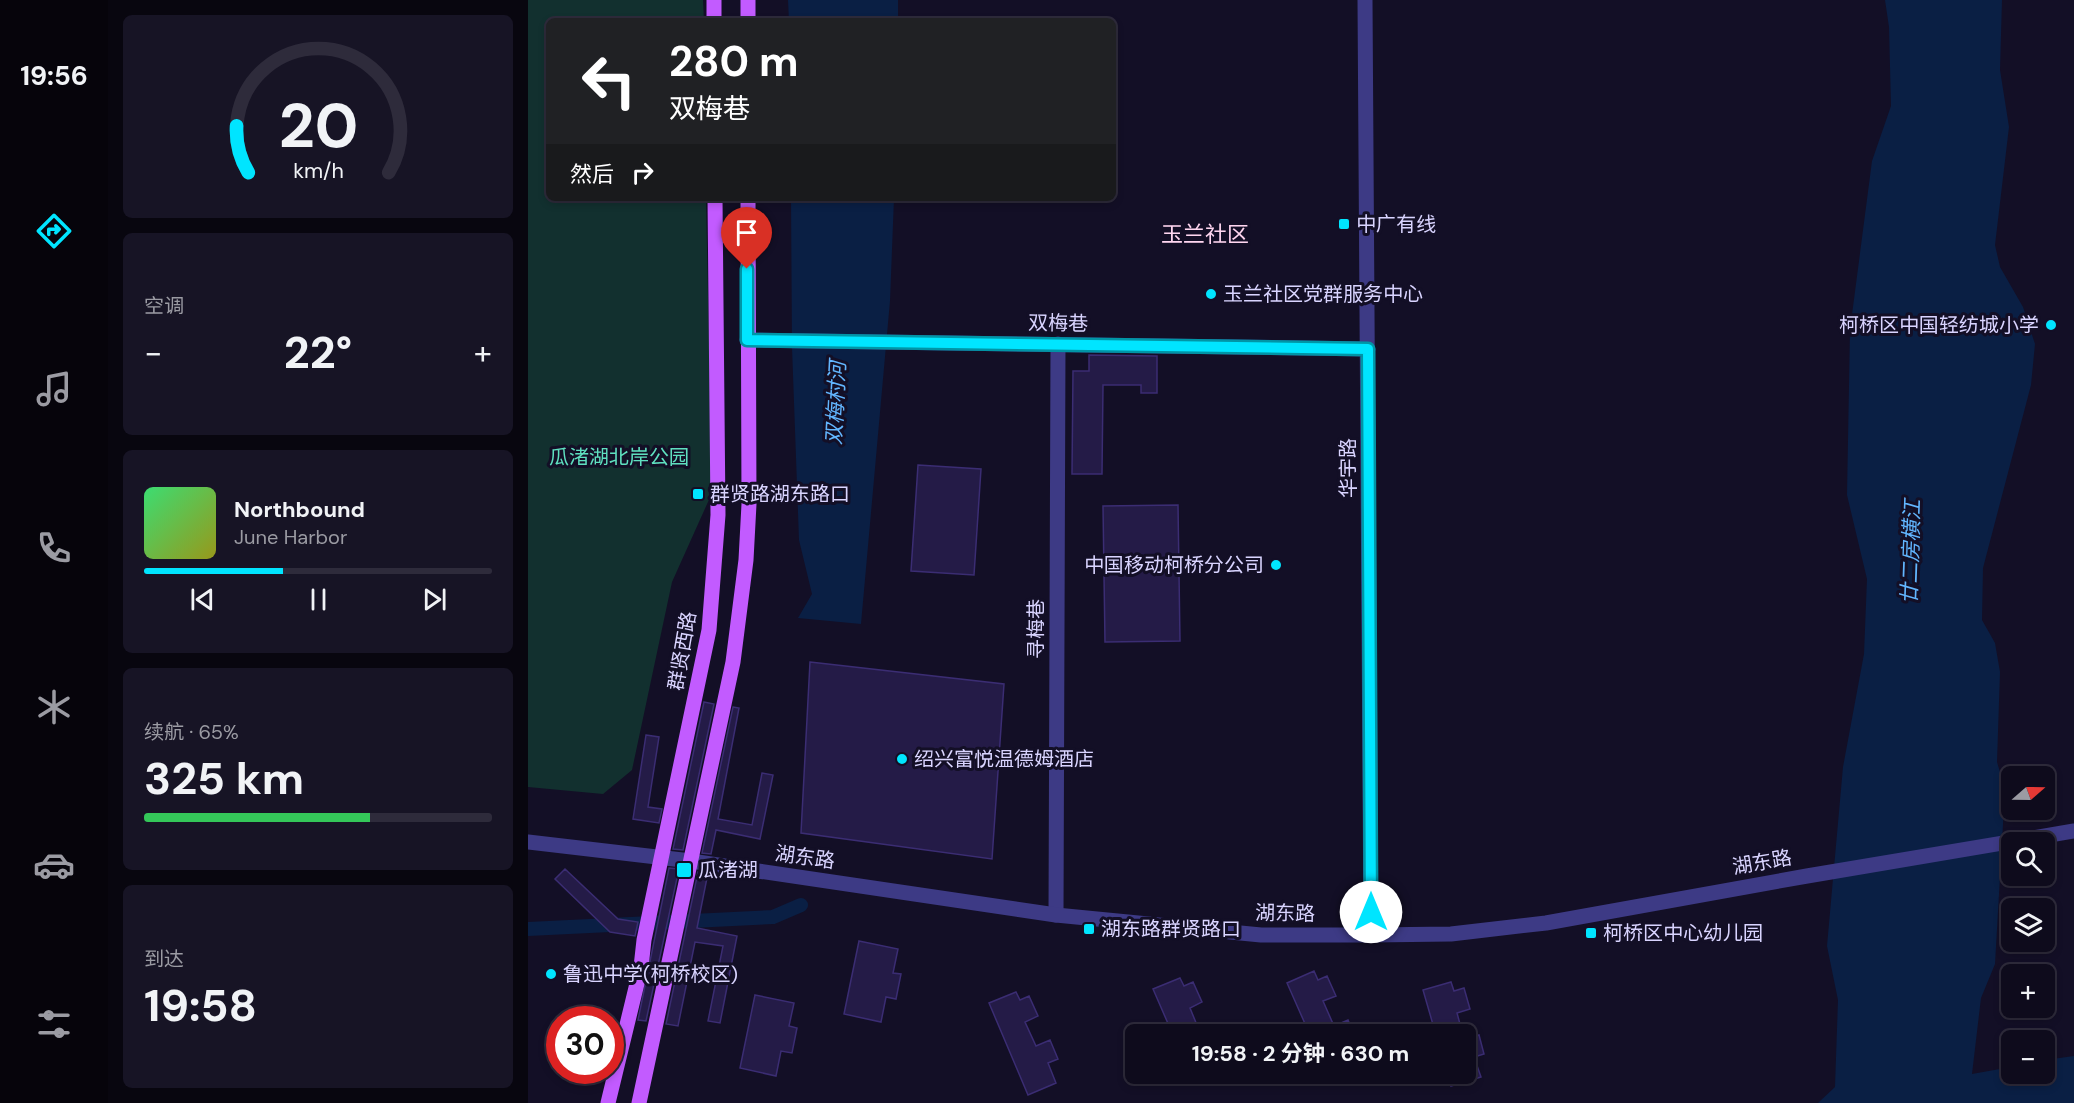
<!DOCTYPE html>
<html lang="zh">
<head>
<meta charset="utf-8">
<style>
	body { margin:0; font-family:"DM Sans","Noto Sans SC",sans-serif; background:#171425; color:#f1f3f6; height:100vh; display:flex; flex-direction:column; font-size:22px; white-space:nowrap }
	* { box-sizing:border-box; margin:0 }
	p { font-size:20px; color:#9b9ba3 }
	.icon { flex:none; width:33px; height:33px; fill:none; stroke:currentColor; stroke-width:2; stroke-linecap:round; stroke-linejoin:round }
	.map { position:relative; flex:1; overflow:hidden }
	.details { display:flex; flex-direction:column; gap:15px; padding:15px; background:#08060f; width:420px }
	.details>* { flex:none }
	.top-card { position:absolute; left:18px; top:18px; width:570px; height:183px; border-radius:9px; box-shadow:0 3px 9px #0003,0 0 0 2px #2e2b3b; background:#202124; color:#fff; overflow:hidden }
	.needle { width:39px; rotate:70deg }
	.controls { position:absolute; left:1473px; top:766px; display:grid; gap:12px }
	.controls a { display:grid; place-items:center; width:54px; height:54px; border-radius:9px; background:#0e0b1c; box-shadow:0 3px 9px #0003,0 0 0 2px #2e2b3b; font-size:30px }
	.speed { position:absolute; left:18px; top:1006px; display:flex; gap:12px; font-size:30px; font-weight:700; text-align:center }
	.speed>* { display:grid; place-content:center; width:78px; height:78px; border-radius:50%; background:#0e0b1c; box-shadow:0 3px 9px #0003,0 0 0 2px #2e2b3b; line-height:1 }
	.speed .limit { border:9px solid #d22; background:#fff; color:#111 }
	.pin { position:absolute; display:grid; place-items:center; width:51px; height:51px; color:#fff; margin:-62px -26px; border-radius:50% 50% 50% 0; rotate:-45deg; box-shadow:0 0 6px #0007 }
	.pin .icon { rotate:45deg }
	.me { position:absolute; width:66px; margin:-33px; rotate:0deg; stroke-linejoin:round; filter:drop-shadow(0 0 4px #0008) }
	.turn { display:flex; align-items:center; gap:21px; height:126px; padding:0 24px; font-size:27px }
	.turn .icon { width:78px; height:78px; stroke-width:2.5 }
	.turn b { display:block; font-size:42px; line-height:51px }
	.then { display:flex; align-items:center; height:57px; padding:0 24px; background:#0003; gap:12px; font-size:22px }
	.big { font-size:45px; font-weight:700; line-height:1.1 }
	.details .widget { flex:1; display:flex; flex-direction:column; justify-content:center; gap:9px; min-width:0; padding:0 21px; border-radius:9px; background:#171425 }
	.details .dial { align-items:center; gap:0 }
	.dial svg { height:156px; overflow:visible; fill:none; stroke:#2e2b3b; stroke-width:7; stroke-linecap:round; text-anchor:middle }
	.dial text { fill:#f1f3f6; stroke:none }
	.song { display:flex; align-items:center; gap:18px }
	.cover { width:72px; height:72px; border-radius:9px; background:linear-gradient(135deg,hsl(140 70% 55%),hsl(60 70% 35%)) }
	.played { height:6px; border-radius:3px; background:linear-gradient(90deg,#00e5ff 40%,#2e2b3b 40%) }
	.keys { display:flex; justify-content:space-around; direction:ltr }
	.heat { display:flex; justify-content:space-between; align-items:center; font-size:33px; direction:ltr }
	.charge { height:9px; border-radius:4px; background:linear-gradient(90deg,#34c759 65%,#2e2b3b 0) }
	.trip { position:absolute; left:597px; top:1024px; width:351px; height:60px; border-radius:9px; background:#0e0b1c; box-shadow:0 3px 9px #0003,0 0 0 2px #2e2b3b; font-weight:700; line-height:60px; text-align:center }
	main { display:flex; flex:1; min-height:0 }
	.tab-bar { display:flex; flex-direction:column; width:108px; justify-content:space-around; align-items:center; background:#06040b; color:#9b9ba3 }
	.tab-bar .icon { width:42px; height:42px }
	.tab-bar .selected { color:#00e5ff }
	.tab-bar b { font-size:27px; color:#f1f3f6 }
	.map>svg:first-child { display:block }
	.green { fill:#12302f }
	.water { fill:#0a1f44 }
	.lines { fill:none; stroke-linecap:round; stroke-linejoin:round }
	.canal { stroke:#0a1f44; stroke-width:14 }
	.building { fill:#241b47; stroke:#3b2d73; stroke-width:1.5 }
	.minor { stroke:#3d3a85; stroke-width:15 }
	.tertiary { stroke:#3d3a85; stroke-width:15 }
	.primary { stroke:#c25bff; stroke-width:15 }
	.route-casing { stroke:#0095a6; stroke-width:15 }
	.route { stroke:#00e5ff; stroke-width:10 }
	.poi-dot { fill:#00e5ff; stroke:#130f26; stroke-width:2 }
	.labels { text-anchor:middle; stroke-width:6; stroke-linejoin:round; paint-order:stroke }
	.poi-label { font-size:20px; fill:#d9d4ff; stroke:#130f26; text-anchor:start }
	.street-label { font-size:20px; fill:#d9d4ff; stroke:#130f26 }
	.park-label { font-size:20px; fill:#5fe0c0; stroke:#130f26 }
	.water-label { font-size:21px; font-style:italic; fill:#62b6ff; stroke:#130f26 }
	.quarter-label { font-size:22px; fill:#ffd6f0; stroke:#130f26 }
</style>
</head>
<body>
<main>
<nav class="tab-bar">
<b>19:56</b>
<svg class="icon selected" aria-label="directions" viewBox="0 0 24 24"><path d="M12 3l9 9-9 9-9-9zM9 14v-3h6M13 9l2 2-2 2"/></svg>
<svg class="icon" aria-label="music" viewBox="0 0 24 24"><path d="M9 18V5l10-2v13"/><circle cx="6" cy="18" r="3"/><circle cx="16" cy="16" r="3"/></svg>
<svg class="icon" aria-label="phone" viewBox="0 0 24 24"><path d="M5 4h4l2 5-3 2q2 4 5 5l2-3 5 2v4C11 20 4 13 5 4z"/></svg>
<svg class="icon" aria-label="climate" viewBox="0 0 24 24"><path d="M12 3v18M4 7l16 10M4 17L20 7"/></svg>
<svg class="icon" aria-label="car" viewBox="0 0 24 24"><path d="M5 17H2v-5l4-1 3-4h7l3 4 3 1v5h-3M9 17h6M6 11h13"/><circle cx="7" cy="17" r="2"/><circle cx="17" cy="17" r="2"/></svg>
<svg class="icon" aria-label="filters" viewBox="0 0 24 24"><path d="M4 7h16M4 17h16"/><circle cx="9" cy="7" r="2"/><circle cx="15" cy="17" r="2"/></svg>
</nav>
<section class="details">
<div class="widget dial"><svg viewBox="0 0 100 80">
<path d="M14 69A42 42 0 1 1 86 69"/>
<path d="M14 69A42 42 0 0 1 8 45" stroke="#00e5ff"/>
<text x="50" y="56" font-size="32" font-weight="700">20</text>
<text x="50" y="72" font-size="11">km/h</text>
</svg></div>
<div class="widget"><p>空调</p>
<div class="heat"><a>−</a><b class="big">22°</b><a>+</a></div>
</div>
<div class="widget">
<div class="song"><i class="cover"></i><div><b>Northbound</b><p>June Harbor</p></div></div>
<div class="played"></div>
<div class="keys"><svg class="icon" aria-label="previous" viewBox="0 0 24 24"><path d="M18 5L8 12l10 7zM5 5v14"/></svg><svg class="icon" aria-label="pause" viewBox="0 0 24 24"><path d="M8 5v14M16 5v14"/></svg><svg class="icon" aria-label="next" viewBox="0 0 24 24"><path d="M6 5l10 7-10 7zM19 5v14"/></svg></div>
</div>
<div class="widget"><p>续航 · 65%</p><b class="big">325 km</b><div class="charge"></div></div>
<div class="widget"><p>到达</p><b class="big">19:58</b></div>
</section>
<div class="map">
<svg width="1546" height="1103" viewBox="0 0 1546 1103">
	<rect width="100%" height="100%" fill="#130f26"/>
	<path class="green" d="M0 0H175L176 21H21V198H178L184 493 144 582 104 770 75 794 0 787Z"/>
	<path class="water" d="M260 0H370V21H261Z
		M1357 0H1474L1472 70 1481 127 1467 245 1472 267 1495 307 1507 344 1503 385 1455 568 1454 620 1467 643 1472 672 1469 762 1477 789 1467 964 1453 998 1444 1074 1483 1067 1484 1074H1516L1517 1060 1546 1056V1103H1290L1307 1087 1310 1000 1299 946 1315 767 1336 654 1339 579 1319 495 1322 330 1344 161 1363 106 1361 27Z
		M263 198H366L362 301 333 624 270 618 284 594 271 540 264 347Z"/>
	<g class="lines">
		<path class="canal" d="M0 929 245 917 273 905"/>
	</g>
	<path class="building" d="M561 355 629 356V393H613V385H575L574 474H544L545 371H561Z
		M390 465 453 469 446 575 383 571Z
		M650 505 652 641 577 642 575 506Z
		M282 662 476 684 464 859 273 833Z
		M176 702 186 704 155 850 145 849Z
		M205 707 211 708 190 819 224 825 234 773 245 775 232 839 188 830 183 854 174 853Z
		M118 735 131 737 120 807 134 809 131 823 105 819Z
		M141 868 151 869 118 1021 110 1020Z
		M37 869 90 919 110 922 107 936 82 932 27 879Z
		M170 872 180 873 169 928 209 936 192 1023 180 1021 195 946 167 942 150 1026 138 1024Z
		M331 941 370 949 365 973 373 974 368 999 358 997 353 1022 316 1014Z
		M786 971 790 980 799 976 808 996 795 1001 806 1026 820 1020 826 1035H782L759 983Z
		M652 978 656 986 665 982 674 1002 662 1008 673 1035H645L625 989Z
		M923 982 926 991 936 988 942 1009 929 1013 935 1035H908L895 990Z
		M488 992 492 1000 501 996 510 1016 497 1022 508 1046 522 1040 530 1059 520 1063 528 1083 500 1095 461 1003Z
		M227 995 266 1003 261 1026 269 1028 264 1053 253 1051 248 1076 212 1068Z
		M951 1035 956 1054 946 1057 953 1077 923 1086 920 1074H938V1038Z"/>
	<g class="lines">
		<path class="minor" d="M837 0 843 935
			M219 340 840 349
			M528 915 530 344"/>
		<path class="tertiary" d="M0 842 163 861 528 915 733 935H843L923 934 1018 923 1279 876 1546 831"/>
		<path class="primary" d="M186 0V21
			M220 0V21
			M80 1103 113 967 116 940 181 630 190 515 187 198
			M111 1103 205 662 218 560 221 504 220 198"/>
	</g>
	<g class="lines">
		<g class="route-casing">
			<path id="route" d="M219 269V340L840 349 843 912"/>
		</g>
		<use href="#route" class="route"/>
	</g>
	<g class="poi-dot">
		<rect x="810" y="218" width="12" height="12" rx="3"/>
		<circle cx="683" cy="294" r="6"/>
		<circle cx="1523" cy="325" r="6"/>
		<rect x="164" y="488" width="12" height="12" rx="3"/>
		<circle cx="748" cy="565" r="6"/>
		<circle cx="374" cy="759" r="6"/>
		<rect x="148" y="862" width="16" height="16" rx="3"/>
		<rect x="555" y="923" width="12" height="12" rx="3"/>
		<rect x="1057" y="927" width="12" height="12" rx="3"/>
		<circle cx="23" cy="974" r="6"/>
	</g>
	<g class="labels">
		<g class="poi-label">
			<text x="828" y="231">中广有线</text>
			<text x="695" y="301">玉兰社区党群服务中心</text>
			<text x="1511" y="332" text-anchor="end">柯桥区中国轻纺城小学</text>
			<text x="182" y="501">群贤路湖东路口</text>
			<text x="736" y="572" text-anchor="end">中国移动柯桥分公司</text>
			<text x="386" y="766">绍兴富悦温德姆酒店</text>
			<text x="170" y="877">瓜渚湖</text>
			<text x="573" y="936">湖东路群贤路口</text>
			<text x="1075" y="940">柯桥区中心幼儿园</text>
			<text x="35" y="981">鲁迅中学(柯桥校区)</text>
		</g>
		<g class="street-label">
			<text transform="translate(530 323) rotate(1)" y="7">双梅巷</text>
			<text transform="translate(820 468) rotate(-90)" y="7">华宇路</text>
			<text transform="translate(508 629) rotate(-90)" y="7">寻梅巷</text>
			<text transform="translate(154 651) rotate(-80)" y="7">群贤西路</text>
			<text transform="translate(277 857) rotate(8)" y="7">湖东路</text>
			<text transform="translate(1234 862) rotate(-10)" y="7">湖东路</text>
			<text transform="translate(757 913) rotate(1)" y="7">湖东路</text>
		</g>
		<g class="park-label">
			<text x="91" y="464">瓜渚湖北岸公园</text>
		</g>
		<g class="water-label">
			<text transform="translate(308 403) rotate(-87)" y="7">双梅村河</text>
			<text transform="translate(1383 552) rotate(-88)" y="7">廿二房横江</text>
		</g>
		<g class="quarter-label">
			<text x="677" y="242">玉兰社区</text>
		</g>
	</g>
</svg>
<div class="controls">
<a><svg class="needle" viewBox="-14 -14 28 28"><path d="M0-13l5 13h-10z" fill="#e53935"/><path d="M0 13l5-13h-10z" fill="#9b9ba3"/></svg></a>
<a><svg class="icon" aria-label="search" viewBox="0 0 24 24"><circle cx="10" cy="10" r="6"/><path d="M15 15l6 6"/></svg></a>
<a><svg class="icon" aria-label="layers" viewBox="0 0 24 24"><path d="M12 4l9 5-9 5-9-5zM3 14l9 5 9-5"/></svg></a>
<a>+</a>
<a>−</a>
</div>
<div class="speed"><div class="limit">30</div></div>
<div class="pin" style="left:219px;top:269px;background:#d93025"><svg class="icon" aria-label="arrive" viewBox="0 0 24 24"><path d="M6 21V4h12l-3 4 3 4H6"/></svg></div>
<svg class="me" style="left:843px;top:912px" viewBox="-20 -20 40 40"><circle r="19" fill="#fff"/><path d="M0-13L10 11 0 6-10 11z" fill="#00e5ff"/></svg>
<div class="trip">19:58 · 2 分钟 · 630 m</div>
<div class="top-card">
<div class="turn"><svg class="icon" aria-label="left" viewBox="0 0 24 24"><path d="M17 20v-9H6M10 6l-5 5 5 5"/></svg><div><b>280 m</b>双梅巷</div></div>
<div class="then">然后<svg class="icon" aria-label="right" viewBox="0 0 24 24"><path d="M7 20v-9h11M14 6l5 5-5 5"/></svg></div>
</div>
</div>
</main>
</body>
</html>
